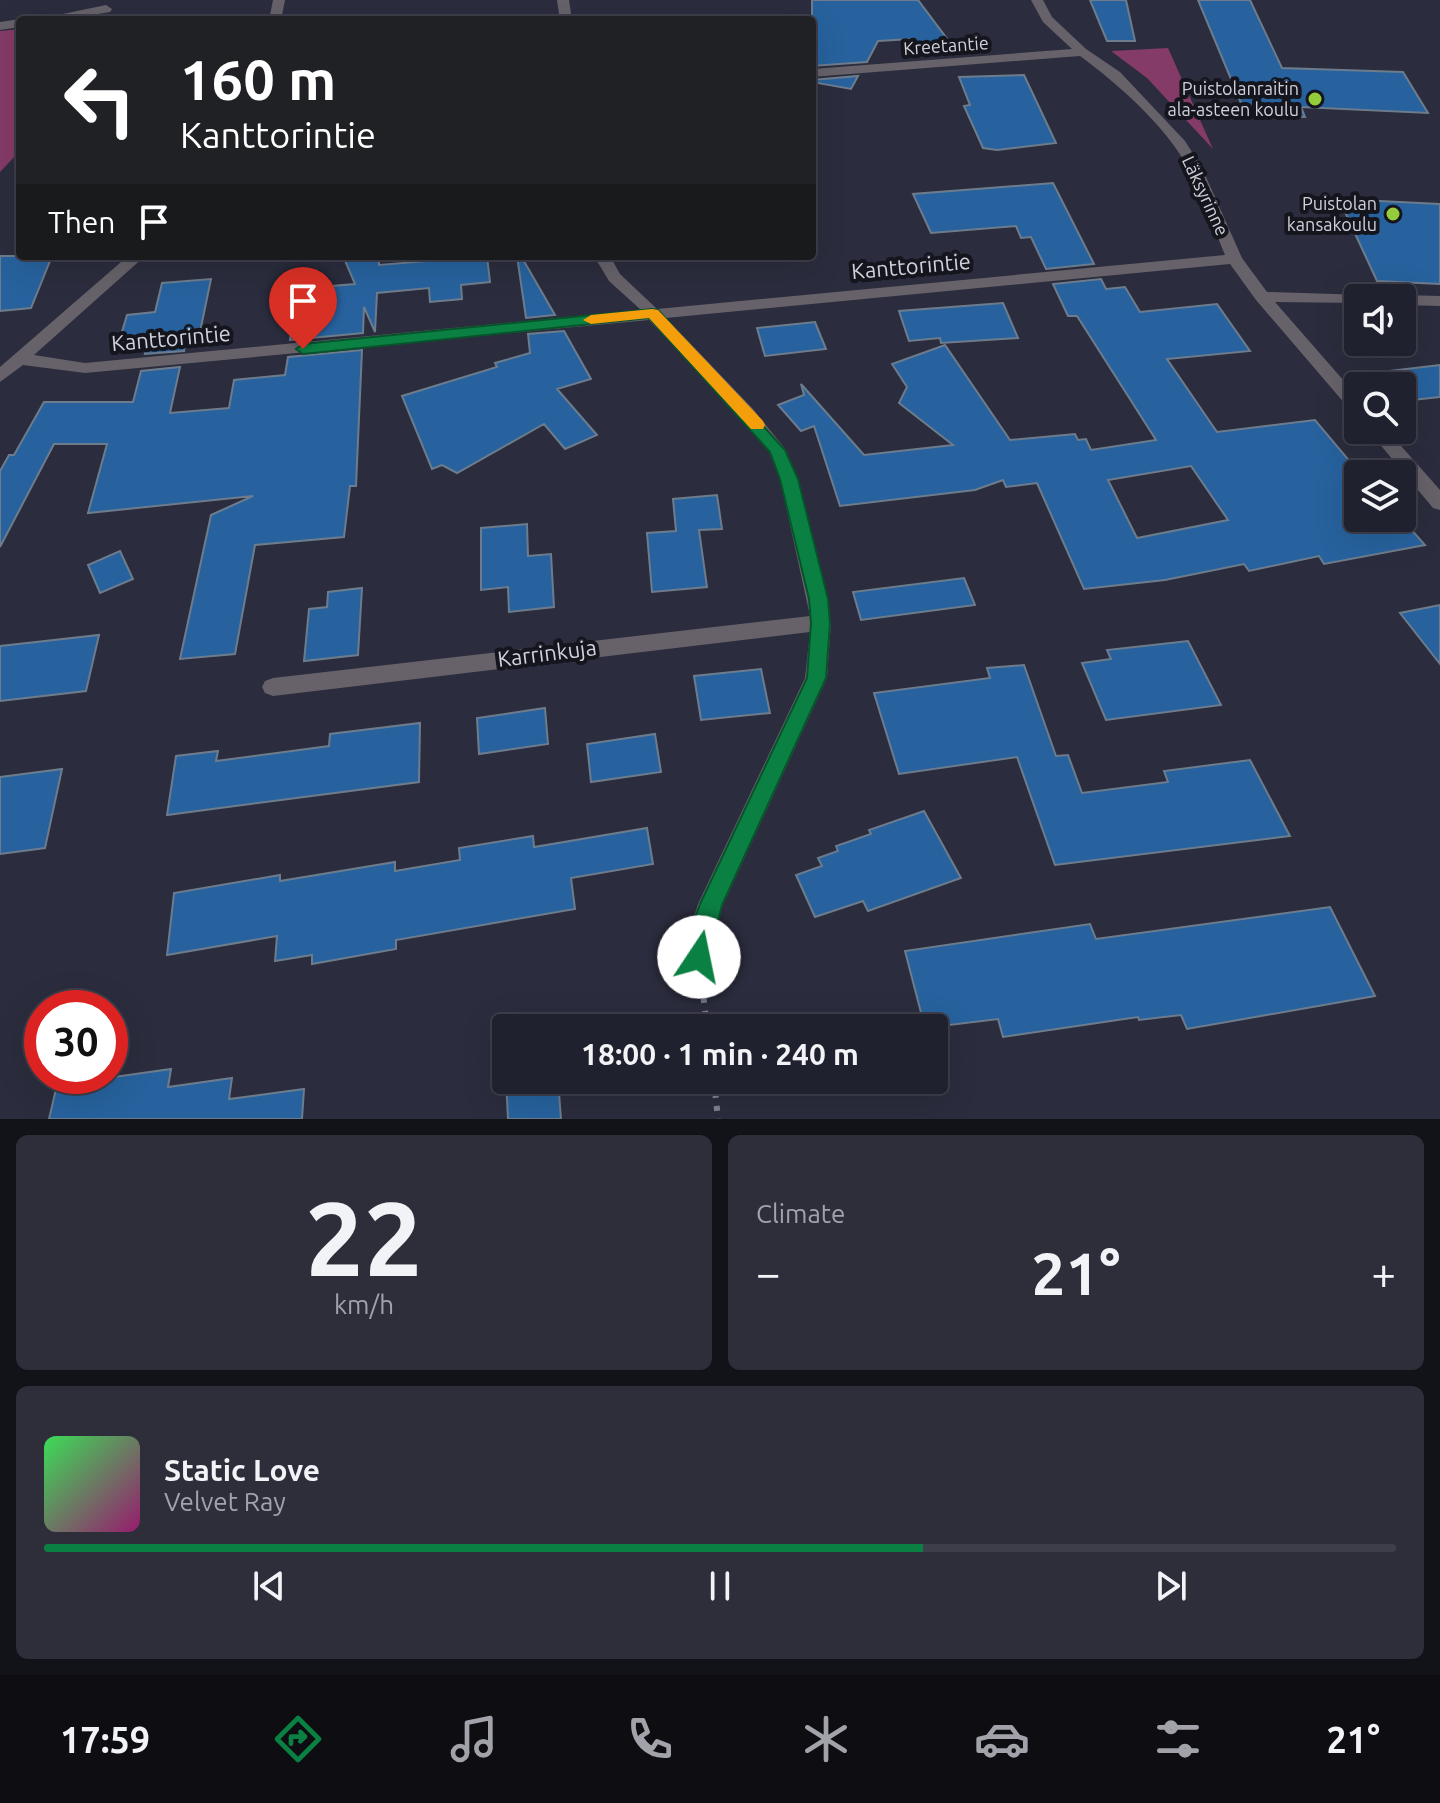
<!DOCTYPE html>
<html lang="en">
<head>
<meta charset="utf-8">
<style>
	body { margin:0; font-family:Ubuntu,sans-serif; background:#2d2e3a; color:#f1f3f6; height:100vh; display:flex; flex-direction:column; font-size:30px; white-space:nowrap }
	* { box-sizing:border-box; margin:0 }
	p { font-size:26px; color:#a2a3aa }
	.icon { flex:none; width:44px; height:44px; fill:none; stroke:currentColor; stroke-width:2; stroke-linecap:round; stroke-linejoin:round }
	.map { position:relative; height:1119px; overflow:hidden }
	.panel { display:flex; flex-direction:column; gap:16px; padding:16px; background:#121219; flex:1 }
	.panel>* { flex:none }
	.guide { position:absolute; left:16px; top:16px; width:800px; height:244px; border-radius:8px; box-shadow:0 8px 32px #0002,0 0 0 2px #3d3e4a; background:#202124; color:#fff; overflow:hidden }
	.tools { position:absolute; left:1344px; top:284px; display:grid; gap:16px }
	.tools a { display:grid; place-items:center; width:72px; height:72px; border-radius:8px; background:#20212e; box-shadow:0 8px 32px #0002,0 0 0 2px #3d3e4a; font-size:40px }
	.speed { position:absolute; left:24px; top:990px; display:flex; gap:16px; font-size:40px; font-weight:700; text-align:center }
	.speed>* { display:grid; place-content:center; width:104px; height:104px; border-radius:50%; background:#20212e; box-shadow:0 8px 32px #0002,0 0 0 2px #3d3e4a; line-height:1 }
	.speed .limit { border:12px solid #d22; background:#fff; color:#111 }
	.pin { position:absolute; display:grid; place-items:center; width:68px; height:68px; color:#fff; margin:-82px -34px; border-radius:50% 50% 50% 0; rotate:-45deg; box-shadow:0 0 8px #0007 }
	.pin .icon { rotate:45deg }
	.me { position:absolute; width:88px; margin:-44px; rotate:11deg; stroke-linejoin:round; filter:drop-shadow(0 0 6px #0008) }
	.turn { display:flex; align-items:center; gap:28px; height:168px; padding:0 32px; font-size:36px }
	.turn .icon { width:104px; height:104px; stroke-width:2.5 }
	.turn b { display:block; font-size:56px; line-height:68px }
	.then { display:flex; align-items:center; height:76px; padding:0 32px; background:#0003; gap:16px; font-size:30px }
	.big { font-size:60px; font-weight:700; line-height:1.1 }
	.panel .tile { flex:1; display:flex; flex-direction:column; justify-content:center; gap:12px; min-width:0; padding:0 28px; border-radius:12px; background:#2d2e3a }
	.panel .dial { align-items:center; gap:0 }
	.dial b { font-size:104px; line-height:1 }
	.song { display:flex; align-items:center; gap:24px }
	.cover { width:96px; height:96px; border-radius:12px; background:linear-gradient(135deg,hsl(130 70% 55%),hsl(320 70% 35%)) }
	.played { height:8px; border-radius:4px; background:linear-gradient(90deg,#0b8043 65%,#3d3e4a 65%) }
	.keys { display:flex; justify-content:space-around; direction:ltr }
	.heat { display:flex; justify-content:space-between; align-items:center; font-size:44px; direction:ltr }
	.panel .tiles { flex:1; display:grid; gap:16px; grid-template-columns:1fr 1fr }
	.tile:last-child { grid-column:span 2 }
	.trip { position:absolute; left:492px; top:1014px; width:456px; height:80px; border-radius:8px; background:#20212e; box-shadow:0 8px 32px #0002,0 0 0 2px #3d3e4a; font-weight:700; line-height:80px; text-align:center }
	.dock { display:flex; height:128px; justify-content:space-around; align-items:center; background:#0d0d12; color:#a2a3aa }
	.dock .icon { width:56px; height:56px }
	.dock .selected { color:#0b8043 }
	.dock b { font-size:36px; color:#f1f3f6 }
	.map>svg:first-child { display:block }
	.forest { fill:#843b68 }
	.building { fill:#27629e; stroke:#6d7c8c; stroke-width:2; fill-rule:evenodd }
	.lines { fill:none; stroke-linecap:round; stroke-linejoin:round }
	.path { stroke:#81818f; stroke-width:6; stroke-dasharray:5 8; stroke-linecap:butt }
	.street { fill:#67626a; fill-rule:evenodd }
	.route { fill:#0b8043; stroke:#07532c; stroke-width:2 }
	.slow { fill:#f59e0b }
	.poi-dot { fill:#95cc3b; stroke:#15151d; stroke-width:3 }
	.labels { text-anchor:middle; stroke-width:8; stroke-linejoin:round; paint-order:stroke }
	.far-street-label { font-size:18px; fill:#d1d1dc; stroke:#15151d }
	.far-poi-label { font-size:18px; fill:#d1d1dc; stroke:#15151d; text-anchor:end }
	.street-label { font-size:22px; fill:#d1d1dc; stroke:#15151d }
</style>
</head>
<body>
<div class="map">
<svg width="1440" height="1119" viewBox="0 0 1440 1119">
	<rect width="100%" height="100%" fill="#2b2c3d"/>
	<path class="forest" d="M20 29V151L0 172V31Z
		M1168 48 1213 149 1147 78 1111 51Z"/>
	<path class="building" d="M812 0H918L954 48 921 52 912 39 878 41 867 62 812 66Z
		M1090 0H1126L1135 41H1107Z
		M1198 0H1250L1282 68 1403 72 1428 113 1301 107 1305 117 1246 115Z
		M1024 75 1056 143 997 150 983 148 964 106 970 105 959 77Z
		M858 76 851 89 812 82V80Z
		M1053 183 1094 264 1046 269 1031 237 1021 238 1016 226 931 233 913 194Z
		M1339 199 1440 204V284L1377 281Z
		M0 256H52L31 308 0 311Z
		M343 256H379V265L487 256 490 282 461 285 462 299 430 302 429 288 377 293 375 332 364 307 363 333 290 340 296 289 355 284Z
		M517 256H521L555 315 526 318Z
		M211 279 199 337 186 338 184 351 145 354 149 342 118 345 127 315 155 312 162 283Z
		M1101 279 1106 289 1125 287 1140 312 1217 304 1250 351 1167 359 1217 432 1315 420 1358 471V518H1401L1425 545 1324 564 1319 556 1249 571 1244 564 1165 580 1084 589 1037 483 1006 487 1003 480 975 490 840 506 814 426 801 431 778 405 804 395 801 384 864 455 953 445 899 403 907 387 892 364 945 345 1010 440 1075 434 1078 440 1086 439 1091 450 1156 440 1077 316H1068L1053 284ZM1191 466 1228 520 1137 538 1108 480Z
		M1003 303 1018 338 941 343 940 338 909 341 899 311Z
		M815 322 826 349 765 356 757 328Z
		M564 331 591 379 557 389 597 435 565 449 544 424 457 473 442 465 432 469 402 396 497 367 495 363 530 353 528 334Z
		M362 350 356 486H350L344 537 255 545 235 654 180 659 211 515 253 496 88 513 107 444H54L0 547V471L9 455H14L44 402H133L141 371 180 367 170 413 229 408 234 380 285 375 288 357Z
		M1440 365V397L1413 400 1389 371Z
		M717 495 722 529 699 530 707 587 652 592 647 533 676 531 673 499Z
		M527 524 528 556 551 554 554 607 509 612 508 587 481 590V528Z
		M120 551 133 579 100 593 88 565Z
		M964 578 975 605 861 620 853 592Z
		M362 588 358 655 304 661 309 609 327 607 328 592Z
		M1440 605V664L1400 613Z
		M99 635 86 691 0 701V646Z
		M1188 641 1221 705 1106 720 1082 663 1111 659 1107 650Z
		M1024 665 1056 756 1068 755 1082 793 1168 782 1164 771 1250 760 1290 836 1055 865 1017 757 899 774 874 693 990 678 987 668Z
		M761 669 770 713 701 720 694 676Z
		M545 708 548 744 479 754 477 718Z
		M420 723 419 782 167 815 176 756 218 751 216 761 329 746 330 734Z
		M655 734 661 772 591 782 587 744Z
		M62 769 45 848 0 854V777Z
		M924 811 961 878 868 911 863 901 815 917 796 875 822 866 818 858 838 851 836 846 871 834 869 830Z
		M647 828 653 864 571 878 575 909 396 940V949L312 964V955L275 961 277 936 167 955 174 893 280 875V881L395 862V871L460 860 459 848 533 836 534 847Z
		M1330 907 1375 996 1187 1029 1181 1015 1139 1020 1138 1017 1003 1037 998 1019 925 1028 905 951 1090 924 1096 939Z
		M171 1069 168 1087 232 1078 229 1099 304 1089 302 1119H49L59 1076 114 1077Z
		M506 1080H558L561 1119H508Z"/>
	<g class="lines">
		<path class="path" d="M702 985 707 1028
			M714 1080 718 1119"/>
		<path class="street" d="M273 0H285L281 20H269Z
			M557 0H569L572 20H560Z
			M1031 0H1043L1052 17 1086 49 1120 72 1185 141 1202 168 1242 258 1267 292 1367 295 1369 298H1358V303L1275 302 1358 397V414L1352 412 1256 300 1230 264 666 318 753 409 786 450 798 479 831 623 827 678 723 905 712 941V957L708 966 699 969 690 966 686 957V941L698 904 805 678 810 632 273 696 265 693 262 687 265 681 273 678 810 616 780 479 769 452 724 399 649 320 85 373 23 365 0 382V367L128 256H145L34 355 85 363 641 310 609 281 594 256H610L620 274 657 309 1225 255C1213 226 1202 196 1188 168 1167 127 1117 83 1080 56L812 77V69L1072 49 1043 22Z
			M106 5 112 9 110 12 62 20H34Z
			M20 19 23 20 20 27 0 30V22Z
			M1402 295 1440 296V306L1402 305V298H1395Z
			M1368 430H1387L1440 490V510L1433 508Z"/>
	</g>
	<path class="route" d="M652 309 658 310 785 450 798 479 828 599 830 623 826 678 722 905 707 965 699 969 690 965C682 946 693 924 700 904L807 678 811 623 809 599 780 479 770 452 649 318 303 354 296 349 303 344Z"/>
	<path class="slow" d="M652 309 658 310 763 421 765 425 763 429H751L649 318 591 324 583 320 591 315Z"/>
	<g class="poi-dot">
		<circle cx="1315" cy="99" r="8"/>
		<circle cx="1393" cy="214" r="8"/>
	</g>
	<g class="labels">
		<g class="far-street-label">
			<text transform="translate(946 46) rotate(-4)" y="6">Kreetantie</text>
			<text transform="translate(1205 196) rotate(65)" y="6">Läksyrinne</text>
		</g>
		<g class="far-poi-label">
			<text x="1299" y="95">Puistolanraitin<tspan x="1299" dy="21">ala-asteen koulu</tspan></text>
			<text x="1377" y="210">Puistolan<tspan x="1377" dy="21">kansakoulu</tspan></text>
		</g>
		<g class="street-label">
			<text transform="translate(911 266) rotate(-5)" y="8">Kanttorintie</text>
			<text transform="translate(171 338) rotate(-5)" y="8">Kanttorintie</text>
			<text transform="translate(547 653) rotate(-7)" y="8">Karrinkuja</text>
		</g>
	</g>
</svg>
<div class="tools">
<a><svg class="icon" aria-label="sound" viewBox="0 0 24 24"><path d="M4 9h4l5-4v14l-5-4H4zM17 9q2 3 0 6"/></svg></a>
<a><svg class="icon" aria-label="search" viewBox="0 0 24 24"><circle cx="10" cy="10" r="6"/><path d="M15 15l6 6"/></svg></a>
<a><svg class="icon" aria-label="layers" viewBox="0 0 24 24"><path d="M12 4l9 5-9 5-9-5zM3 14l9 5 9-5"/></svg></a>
</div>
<div class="speed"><div class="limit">30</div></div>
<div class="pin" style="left:303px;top:349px;background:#d93025"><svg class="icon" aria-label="arrive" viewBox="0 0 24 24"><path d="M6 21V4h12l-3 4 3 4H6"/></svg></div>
<svg class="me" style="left:699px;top:957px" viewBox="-20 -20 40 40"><circle r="19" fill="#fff"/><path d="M0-13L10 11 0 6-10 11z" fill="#0b8043"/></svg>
<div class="trip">18:00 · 1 min · 240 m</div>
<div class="guide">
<div class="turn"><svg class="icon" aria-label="left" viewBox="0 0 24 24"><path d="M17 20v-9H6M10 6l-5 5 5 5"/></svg><div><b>160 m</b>Kanttorintie</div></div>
<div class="then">Then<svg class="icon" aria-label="arrive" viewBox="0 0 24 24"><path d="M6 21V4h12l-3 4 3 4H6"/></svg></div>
</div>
</div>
<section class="panel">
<div class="tiles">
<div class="tile dial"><b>22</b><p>km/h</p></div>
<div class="tile"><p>Climate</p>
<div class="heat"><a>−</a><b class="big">21°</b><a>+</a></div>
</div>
<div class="tile">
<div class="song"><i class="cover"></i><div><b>Static Love</b><p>Velvet Ray</p></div></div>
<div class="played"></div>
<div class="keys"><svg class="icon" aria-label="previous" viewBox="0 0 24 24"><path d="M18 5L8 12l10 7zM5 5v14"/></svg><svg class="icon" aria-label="pause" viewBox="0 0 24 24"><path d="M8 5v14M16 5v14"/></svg><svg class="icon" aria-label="next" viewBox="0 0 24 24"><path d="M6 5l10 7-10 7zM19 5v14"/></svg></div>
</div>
</div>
</section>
<nav class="dock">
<b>17:59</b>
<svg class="icon selected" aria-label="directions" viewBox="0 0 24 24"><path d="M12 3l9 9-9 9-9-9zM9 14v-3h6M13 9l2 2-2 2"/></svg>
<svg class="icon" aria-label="music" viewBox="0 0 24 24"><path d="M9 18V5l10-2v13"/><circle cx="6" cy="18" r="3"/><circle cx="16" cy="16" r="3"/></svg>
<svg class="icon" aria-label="phone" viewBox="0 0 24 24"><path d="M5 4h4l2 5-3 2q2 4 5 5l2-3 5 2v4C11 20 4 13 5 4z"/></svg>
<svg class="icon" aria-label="climate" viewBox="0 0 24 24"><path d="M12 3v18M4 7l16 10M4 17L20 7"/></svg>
<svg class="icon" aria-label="car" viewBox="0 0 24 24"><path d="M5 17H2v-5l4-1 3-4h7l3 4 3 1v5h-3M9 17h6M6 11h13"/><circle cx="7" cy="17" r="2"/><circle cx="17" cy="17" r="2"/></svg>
<svg class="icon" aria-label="filters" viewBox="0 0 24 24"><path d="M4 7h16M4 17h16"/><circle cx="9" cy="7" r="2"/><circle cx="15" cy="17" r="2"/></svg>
<b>21°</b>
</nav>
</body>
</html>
